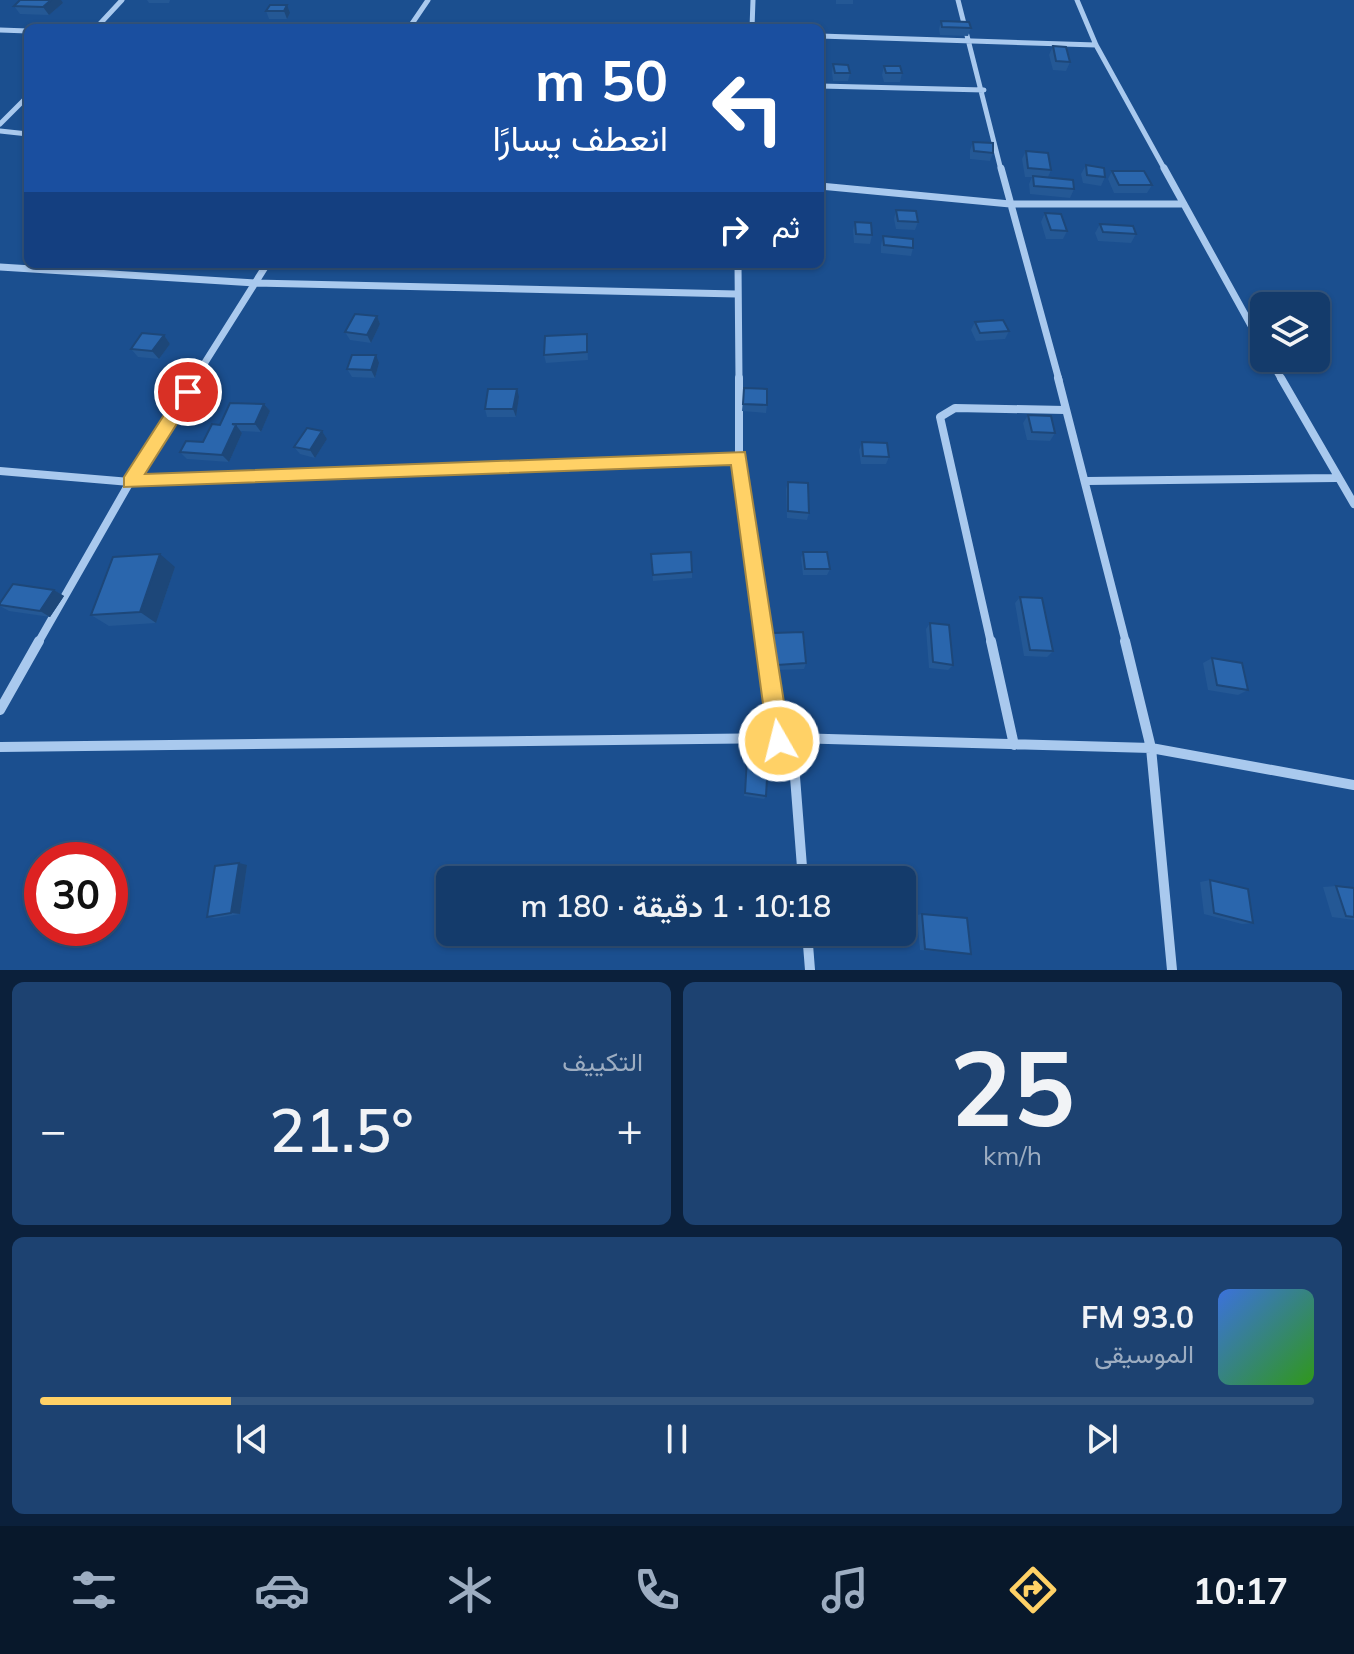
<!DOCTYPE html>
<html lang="ar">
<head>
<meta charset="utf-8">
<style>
	body { margin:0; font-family:Mulish,Vazirmatn,sans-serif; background:#1d4271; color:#f1f3f6; direction:rtl; height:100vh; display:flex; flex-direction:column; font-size:30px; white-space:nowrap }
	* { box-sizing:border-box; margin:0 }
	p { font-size:26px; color:#9dadc1 }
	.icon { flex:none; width:44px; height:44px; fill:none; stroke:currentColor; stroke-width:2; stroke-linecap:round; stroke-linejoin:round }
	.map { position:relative; height:970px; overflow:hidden; direction:ltr }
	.panel { display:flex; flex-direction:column; gap:12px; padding:12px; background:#0b203b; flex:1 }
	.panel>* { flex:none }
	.banner { position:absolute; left:24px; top:24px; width:800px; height:244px; border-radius:12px; box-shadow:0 2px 6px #0004,0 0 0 2px #33557e; direction:rtl; background:#1a4fa0; color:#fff; overflow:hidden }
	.buttons { position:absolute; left:1250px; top:292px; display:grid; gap:16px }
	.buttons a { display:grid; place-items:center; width:80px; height:80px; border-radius:12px; background:#143b6b; box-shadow:0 2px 6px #0004,0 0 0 2px #33557e; font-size:40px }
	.speed { position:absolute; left:24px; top:842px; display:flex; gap:16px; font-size:40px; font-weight:700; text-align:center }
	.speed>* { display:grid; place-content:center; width:104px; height:104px; border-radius:50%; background:#143b6b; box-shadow:0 2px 6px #0004,0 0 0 2px #33557e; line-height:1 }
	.speed .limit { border:12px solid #d22; background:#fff; color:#111 }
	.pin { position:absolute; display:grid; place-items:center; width:68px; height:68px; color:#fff; margin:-34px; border:4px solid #fff; border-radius:50%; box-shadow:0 2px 8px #0007 }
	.me { position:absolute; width:88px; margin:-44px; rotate:352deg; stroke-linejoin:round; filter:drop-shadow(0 0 6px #0008) }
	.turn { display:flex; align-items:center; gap:28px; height:168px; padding:0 24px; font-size:36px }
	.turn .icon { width:104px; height:104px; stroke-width:2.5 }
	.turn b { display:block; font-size:56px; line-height:68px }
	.then { display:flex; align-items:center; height:76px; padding:0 24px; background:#0003; gap:16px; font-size:30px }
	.big { font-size:60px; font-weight:600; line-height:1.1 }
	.panel .card { flex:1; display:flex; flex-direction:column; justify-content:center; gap:12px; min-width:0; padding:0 28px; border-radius:12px; background:#1d4271 }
	.panel .dial { align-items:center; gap:0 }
	.dial b { font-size:104px; line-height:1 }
	.song { display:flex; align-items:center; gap:24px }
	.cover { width:96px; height:96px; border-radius:12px; background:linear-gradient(135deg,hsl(220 70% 55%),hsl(110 70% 35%)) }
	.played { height:8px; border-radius:4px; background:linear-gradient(90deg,#ffd166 15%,#33557e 15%) }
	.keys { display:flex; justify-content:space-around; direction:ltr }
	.heat { display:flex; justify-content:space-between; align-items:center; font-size:44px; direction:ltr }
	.panel .tiles { flex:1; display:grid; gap:12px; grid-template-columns:1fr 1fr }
	.card:last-child { grid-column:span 2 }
	.trip { position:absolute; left:436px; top:866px; width:480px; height:80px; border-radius:12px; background:#143b6b; box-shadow:0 2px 6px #0004,0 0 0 2px #33557e; font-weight:600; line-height:80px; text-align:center; direction:rtl }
	.dock { display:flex; height:128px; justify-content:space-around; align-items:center; background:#08182b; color:#9dadc1 }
	.dock .icon { width:56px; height:56px }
	.dock .on { color:#ffd166 }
	.dock b { font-size:36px; color:#f1f3f6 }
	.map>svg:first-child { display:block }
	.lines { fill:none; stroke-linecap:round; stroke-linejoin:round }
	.minor-far3 { stroke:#a9c9ee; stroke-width:5 }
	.minor-far2 { stroke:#a9c9ee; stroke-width:7 }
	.minor-far1 { stroke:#a9c9ee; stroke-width:8 }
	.minor { stroke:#a9c9ee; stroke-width:10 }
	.wall { fill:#245895 }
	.shaded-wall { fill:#1d4779 }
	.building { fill:#2a66ad; stroke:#1d4779; stroke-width:2 }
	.route { fill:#ffd166; stroke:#a68842; stroke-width:2 }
</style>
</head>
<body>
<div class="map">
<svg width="1354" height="970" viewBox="0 0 1354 970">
	<rect width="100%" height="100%" fill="#1b4f8f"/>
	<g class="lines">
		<path class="minor-far3" d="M958 0 1001 170
			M1077 0 1096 45 1165 170
			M96 28 122 0
			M409 28 428 0
			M752 28 753 0
			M0 30 28 31
			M820 36 1096 45
			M820 86 984 90
			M0 124 28 96
			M0 131 28 134"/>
		<path class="minor-far2" d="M1001 168 1059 380
			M1164 168 1264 349
			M820 186 1010 204H1182
			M738 264 739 380
			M0 267 255 283 736 294
			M1269 358 1282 380
			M194 380 267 264"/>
		<path class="minor-far1" d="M739 378V457L765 643
			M1058 378 1126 643
			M1281 378 1354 504
			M0 471 130 482 739 457
			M1087 481 1336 478
			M38 643 130 482 195 378
			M991 643 940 417 955 408 1065 410"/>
		<path class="minor" d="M765 641 779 741
			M991 641 1014 745
			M1125 641 1151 748 1172 970
			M0 710 39 641
			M792 738 803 880
			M0 747 792 738 1151 748 1354 785
			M807 932 810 970"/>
	</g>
	<path class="wall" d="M147 0H170L169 3H149Z
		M836 0H853V4H836Z
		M63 3 49 15 20 14 14 6Z
		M270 5 290 13 287 19H269L266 11Z
		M941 21 971 28 968 36 940 35 939 29Z
		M1053 46 1070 62 1066 71 1053 70 1049 55Z
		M833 64 850 73 848 81H833L832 73Z
		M884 66 902 73 900 82H884L882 75Z
		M973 142 993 153 990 161 970 159V150Z
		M1026 151 1051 170 1048 177 1074 189 1070 198 1030 194 1029 184 1032 177H1025L1022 159Z
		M1086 165 1105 177 1101 186 1083 183 1081 174Z
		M1112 171 1152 185 1147 193H1114L1108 179Z
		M896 210 918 222 915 230 896 229 894 219Z
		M1045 213 1067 231 1063 239H1046L1041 222Z
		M855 222 872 235 870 244 854 243 853 230Z
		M1100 224 1136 234 1131 243 1098 241 1095 233Z
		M883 236 913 248 911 256 881 253V245Z
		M377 316 380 324 371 343 350 340 345 332Z
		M975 322 1009 331 1005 339 976 341 971 330Z
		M587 334 588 360 546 363 544 355Z
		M164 335 170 344 159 359 138 357 131 349Z
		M379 363 375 378 352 377 347 369Z
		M744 388 767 405 766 413 742 411Z
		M519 397 516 417H487L485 409Z
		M264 404 270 411 261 432 241 431 242 433 229 462 187 459 180 452 203 442 220 425Z
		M1028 415 1055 433 1050 441 1027 440 1023 423Z
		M322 431 327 439 315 458 300 454 294 447Z
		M862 442 889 457 886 464H861L859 450Z
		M788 482 809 513 807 520 787 518 786 489Z
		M803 552 830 569 827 575H803L801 558Z
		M651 554 692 572V578L653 581Z
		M175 567 156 623 109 626 91 615Z
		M54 590 64 596 50 617 9 611 0 606Z
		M1020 597 1053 651 1047 657 1024 656 1015 603Z
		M930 623 953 665 948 670 929 668 926 629Z
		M773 633 806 663 804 669 775 670 772 638Z
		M1212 658 1248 690 1238 695 1208 690 1203 663Z
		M747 758 766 796 764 799 744 796Z
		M247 865 240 914 216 918 207 917Z
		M1210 880 1253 923 1242 924 1204 914 1200 882Z
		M1336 886 1354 888V920L1332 917 1323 887Z
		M922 914 971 954 920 950 917 915Z"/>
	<path class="shaded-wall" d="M51 0H61L63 3 49 15 43 7Z
		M287 5 290 13 287 19 284 11Z
		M377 316 380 324 371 343 367 335Z
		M164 335 170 344 159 359 152 351Z
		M376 355 379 363 375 378 371 370Z
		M517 389 519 397 516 417 513 409Z
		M264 404 270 411 261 432 255 424Z
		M236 425 242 433 229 462 222 455Z
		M322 431 327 439 315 458 310 450Z
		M160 554 175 567 156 623 140 612Z
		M54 590 64 596 50 617 40 611Z
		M239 863 247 865 240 914 231 913Z"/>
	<path class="building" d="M20 0H51L43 7 14 6Z
		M270 5H287L284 11H266Z
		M941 21 969 22 971 28 942 27Z
		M1053 46 1066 47 1070 62 1056 61Z
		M833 64 848 65 850 73H835Z
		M884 66H900L902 73H886Z
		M973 142 993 143V153L974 151Z
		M1026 151 1048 153 1051 170 1028 168Z
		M1086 165 1104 168 1105 177 1087 175Z
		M1112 171H1144L1152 185H1119Z
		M1033 176 1073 180 1074 189 1034 186Z
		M896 210 916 211 918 222 898 221Z
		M1045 213 1061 214 1067 231 1051 230Z
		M855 222 871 223 872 235 856 234Z
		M1100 224 1133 226 1136 234 1103 232Z
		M883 236 913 239V248L884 245Z
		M355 314 377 316 367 335 345 332Z
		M1003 320 1009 331 980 333 975 322Z
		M142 333 164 335 152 351 131 349Z
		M587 334V352L544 355 545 336Z
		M352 355H376L371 370 347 369Z
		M744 388 767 389V405L743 404Z
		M488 389H517L513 409H485Z
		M230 403 264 404 255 424H232L236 425 222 455 180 452 186 441 203 442 212 424 220 425Z
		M1028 415 1051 416 1055 433 1032 432Z
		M307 428 322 431 310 450 294 447Z
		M862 442 887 443 889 457 863 456Z
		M788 482 808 483 809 513 788 511Z
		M691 552 692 572 653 575 651 554Z
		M803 552H827L830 569H805Z
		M160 554 140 612 91 615 113 557Z
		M13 584 54 590 40 611 0 605V603Z
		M1020 597 1042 598 1053 651 1030 650Z
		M930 623 949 625 953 665 933 662Z
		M803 632 806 663 777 665 773 633Z
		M1212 658 1242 663 1248 690 1217 685Z
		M747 758 768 761 766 796 745 793Z
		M239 863 231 913 207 917 215 866Z
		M1210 880 1248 889 1253 923 1214 913Z
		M1336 886 1354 888V917L1346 916Z
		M922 914 967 918 971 954 925 949Z"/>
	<path class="route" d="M188 386 197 392 145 474 745 452 790 741 787 749 779 752 771 749 768 741 731 465 124 487V477L182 387Z"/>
</svg>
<div class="buttons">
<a><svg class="icon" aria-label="layers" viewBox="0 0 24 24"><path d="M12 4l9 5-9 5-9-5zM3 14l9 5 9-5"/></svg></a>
</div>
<div class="speed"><div class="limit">30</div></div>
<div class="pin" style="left:188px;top:392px;background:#d93025"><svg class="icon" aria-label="arrive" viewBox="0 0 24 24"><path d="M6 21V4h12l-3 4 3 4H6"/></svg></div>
<svg class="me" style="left:779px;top:741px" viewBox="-20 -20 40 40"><circle r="17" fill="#ffd166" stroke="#fff" stroke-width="3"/><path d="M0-11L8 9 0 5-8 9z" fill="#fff"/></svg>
<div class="trip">10:18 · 1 دقيقة · 180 m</div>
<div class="banner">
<div class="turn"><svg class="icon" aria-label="left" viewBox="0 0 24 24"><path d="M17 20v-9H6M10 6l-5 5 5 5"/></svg><div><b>50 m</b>انعطف يسارًا</div></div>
<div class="then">ثم<svg class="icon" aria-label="right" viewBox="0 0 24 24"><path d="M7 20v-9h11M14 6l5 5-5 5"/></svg></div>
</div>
</div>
<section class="panel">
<div class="tiles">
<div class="card dial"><b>25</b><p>km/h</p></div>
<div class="card"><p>التكييف</p>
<div class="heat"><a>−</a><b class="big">21.5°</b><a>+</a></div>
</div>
<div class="card">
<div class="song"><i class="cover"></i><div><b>93.0 FM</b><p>الموسيقى</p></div></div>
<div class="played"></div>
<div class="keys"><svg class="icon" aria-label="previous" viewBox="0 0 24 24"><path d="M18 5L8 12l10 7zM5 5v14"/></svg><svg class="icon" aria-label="pause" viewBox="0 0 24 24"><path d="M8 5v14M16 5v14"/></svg><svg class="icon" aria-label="next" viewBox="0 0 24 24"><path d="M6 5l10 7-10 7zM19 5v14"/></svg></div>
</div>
</div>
</section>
<nav class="dock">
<b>10:17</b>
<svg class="icon on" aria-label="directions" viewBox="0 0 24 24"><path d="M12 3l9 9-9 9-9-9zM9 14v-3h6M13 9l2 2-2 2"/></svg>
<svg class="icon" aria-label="music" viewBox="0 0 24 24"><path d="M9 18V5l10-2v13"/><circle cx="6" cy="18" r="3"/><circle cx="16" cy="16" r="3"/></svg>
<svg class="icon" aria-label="phone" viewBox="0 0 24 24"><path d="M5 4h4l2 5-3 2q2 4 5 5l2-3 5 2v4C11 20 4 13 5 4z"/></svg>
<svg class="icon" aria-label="climate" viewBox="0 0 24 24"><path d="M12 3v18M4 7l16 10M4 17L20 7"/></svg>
<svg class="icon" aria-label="car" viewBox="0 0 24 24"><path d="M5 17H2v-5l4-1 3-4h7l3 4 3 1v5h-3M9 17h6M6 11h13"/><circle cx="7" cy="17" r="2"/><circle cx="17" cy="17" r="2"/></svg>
<svg class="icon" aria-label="filters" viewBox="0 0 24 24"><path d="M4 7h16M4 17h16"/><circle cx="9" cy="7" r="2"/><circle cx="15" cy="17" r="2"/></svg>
</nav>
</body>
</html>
